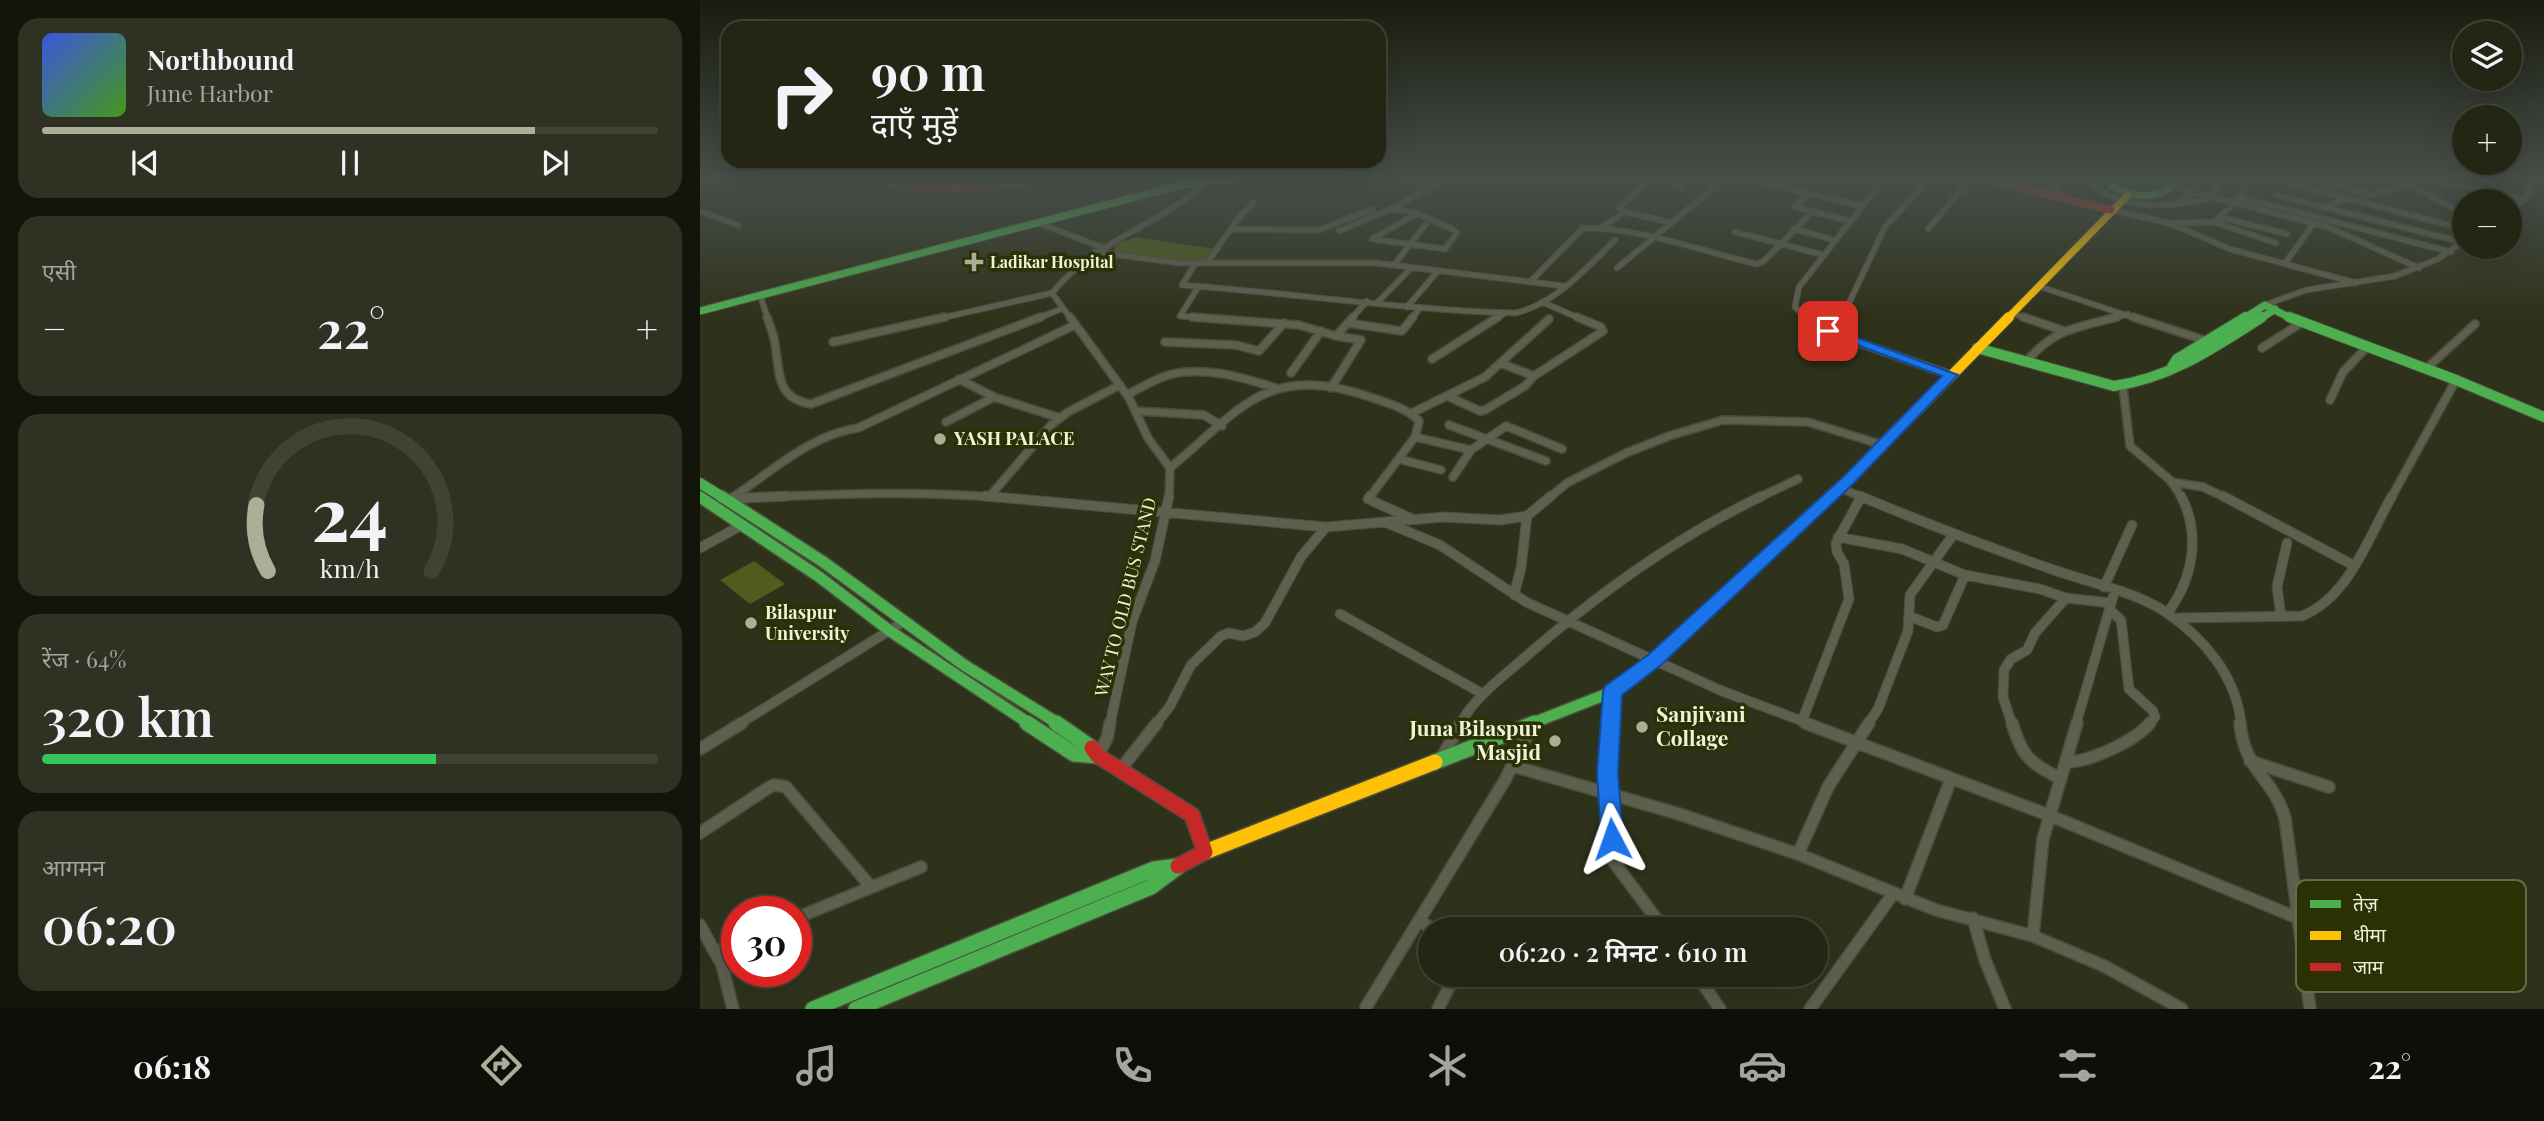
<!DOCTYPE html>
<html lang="hi">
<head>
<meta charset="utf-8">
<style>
	body { margin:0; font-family:"Playfair Display","Noto Sans Devanagari",serif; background:#2f3222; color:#f1f3f6; height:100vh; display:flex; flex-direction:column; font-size:26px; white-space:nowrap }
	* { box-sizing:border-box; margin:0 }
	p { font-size:23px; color:#a3a5a0 }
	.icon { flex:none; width:38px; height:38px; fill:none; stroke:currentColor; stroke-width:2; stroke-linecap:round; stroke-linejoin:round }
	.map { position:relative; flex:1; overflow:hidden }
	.side { display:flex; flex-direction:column; gap:18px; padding:18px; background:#13150b; width:700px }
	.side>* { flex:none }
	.top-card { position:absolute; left:21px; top:21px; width:665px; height:147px; border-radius:21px; box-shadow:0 7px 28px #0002,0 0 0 2px #404334; background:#232614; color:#f1f3f6; overflow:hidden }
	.buttons { position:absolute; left:1752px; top:21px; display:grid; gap:14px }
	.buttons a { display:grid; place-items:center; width:70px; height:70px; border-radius:50%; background:#232614; box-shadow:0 7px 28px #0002,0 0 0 2px #404334; font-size:35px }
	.speed { position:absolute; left:21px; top:896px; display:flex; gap:14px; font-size:35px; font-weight:700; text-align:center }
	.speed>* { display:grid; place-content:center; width:91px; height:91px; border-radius:50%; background:#232614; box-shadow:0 7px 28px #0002,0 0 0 2px #404334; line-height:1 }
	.speed .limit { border:10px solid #d22; background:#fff; color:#111 }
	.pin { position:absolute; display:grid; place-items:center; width:60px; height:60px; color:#fff; margin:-30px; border-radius:14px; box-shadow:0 4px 10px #0006 }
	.me { position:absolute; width:77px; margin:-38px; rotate:356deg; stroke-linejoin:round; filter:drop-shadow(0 0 5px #0008) }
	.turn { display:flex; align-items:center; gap:24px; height:147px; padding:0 35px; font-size:32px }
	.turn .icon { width:91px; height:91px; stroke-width:2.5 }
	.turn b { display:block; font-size:49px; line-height:60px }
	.big { font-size:52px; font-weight:600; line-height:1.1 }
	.side .widget { flex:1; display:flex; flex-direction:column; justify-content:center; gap:10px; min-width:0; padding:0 24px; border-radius:21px; background:#2f3222 }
	.side .dial { align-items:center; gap:0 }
	.dial svg { height:182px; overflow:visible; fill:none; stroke:#404334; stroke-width:7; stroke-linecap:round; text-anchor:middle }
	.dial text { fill:#f1f3f6; stroke:none }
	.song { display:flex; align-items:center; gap:21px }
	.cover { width:84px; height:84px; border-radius:10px; background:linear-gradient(135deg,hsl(230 70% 55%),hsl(100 70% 35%)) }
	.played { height:7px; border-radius:4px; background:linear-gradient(90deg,#aaaf97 80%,#404334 80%) }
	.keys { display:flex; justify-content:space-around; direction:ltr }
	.heat { display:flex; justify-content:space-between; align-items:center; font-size:38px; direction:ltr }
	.charge { height:10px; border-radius:5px; background:linear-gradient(90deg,#34c759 64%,#404334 0) }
	.trip { position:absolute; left:718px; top:917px; width:410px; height:70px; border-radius:35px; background:#232614; box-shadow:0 7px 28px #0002,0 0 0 2px #404334; font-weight:600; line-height:70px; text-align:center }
	.dock { display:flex; height:112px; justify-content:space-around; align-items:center; background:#0e0f08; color:#a3a5a0 }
	.dock .icon { width:49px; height:49px }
	.dock .active { color:#aaaf97 }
	.dock b { font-size:32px; color:#f1f3f6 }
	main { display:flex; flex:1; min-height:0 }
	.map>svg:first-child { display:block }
	.green { fill:#525b1b }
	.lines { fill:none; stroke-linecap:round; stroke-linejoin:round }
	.street-far3-casing { stroke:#4b4d3b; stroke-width:7 }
	.street-far2-casing { stroke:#4b4d3b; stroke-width:10 }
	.street-far1-casing { stroke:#4b4d3b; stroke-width:11 }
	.street-casing { stroke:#4b4d3b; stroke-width:14 }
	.fast-far3-casing { stroke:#4b4d3b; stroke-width:9 }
	.fast-far2-casing { stroke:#4b4d3b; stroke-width:12 }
	.fast-far1-casing { stroke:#4b4d3b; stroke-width:14 }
	.fast-casing { stroke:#4b4d3b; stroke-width:18 }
	.slow-far2-casing { stroke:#4b4d3b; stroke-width:9 }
	.slow-far1-casing { stroke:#4b4d3b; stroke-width:12 }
	.slow-casing { stroke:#4b4d3b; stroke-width:18 }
	.jam-far1-casing { stroke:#4b4d3b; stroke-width:9 }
	.jam-casing { stroke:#4b4d3b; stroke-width:18 }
	.street-far3 { stroke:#5d5f4f; stroke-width:5 }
	.street-far2 { stroke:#5d5f4f; stroke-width:7 }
	.street-far1 { stroke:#5d5f4f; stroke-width:9 }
	.street { stroke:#5d5f4f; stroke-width:11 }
	.fast-far3 { stroke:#4caf50; stroke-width:7 }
	.fast-far2 { stroke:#4caf50; stroke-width:10 }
	.fast-far1 { stroke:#4caf50; stroke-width:11 }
	.fast { stroke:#4caf50; stroke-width:15 }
	.slow-far2 { stroke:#ffc107; stroke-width:7 }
	.slow-far1 { stroke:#ffc107; stroke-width:10 }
	.slow { stroke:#ffc107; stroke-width:15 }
	.jam-far1 { stroke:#c62828; stroke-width:7 }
	.jam { stroke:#c62828; stroke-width:15 }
	.route { fill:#1a73e8; stroke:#114b97; stroke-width:2 }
	.poi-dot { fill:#aaaf97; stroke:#2c3105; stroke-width:2.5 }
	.labels { text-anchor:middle; stroke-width:7; stroke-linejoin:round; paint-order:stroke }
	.far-poi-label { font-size:16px; font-weight:bold; fill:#edf2da; stroke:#2c3105; text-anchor:start }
	.poi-label { font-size:18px; font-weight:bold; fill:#edf2da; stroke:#2c3105; text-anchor:start }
	.street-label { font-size:18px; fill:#edf2da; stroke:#2c3105 }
	.near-poi-label { font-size:21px; font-weight:bold; fill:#edf2da; stroke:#2c3105; text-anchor:start }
	.key { fill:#2c3105; stroke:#666b45; stroke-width:2 }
	.key-label { font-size:19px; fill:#edf2da }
</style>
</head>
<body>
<main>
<section class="side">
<div class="widget">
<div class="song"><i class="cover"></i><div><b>Northbound</b><p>June Harbor</p></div></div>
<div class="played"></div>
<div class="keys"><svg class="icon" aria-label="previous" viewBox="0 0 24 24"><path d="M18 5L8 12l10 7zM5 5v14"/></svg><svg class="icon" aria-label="pause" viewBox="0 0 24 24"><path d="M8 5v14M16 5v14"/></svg><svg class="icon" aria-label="next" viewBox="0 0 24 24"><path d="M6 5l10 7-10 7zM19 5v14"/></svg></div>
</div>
<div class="widget"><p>एसी</p>
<div class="heat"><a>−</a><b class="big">22°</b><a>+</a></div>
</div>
<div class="widget dial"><svg viewBox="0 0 100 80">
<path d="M14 69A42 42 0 1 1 86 69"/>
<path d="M14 69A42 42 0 0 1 9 40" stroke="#aaaf97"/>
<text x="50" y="56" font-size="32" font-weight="700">24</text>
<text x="50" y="72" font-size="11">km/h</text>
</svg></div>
<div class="widget"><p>रेंज · 64%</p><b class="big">320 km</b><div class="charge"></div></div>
<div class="widget"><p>आगमन</p><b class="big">06:20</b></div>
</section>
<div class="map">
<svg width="1844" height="1009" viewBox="0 0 1844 1009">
	<rect width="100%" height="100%" fill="#2f321b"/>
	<path class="green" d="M436 237 514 249 504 262 495 264 412 253 417 244Z
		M54 561 85 584 50 604 20 580Z"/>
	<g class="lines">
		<g class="street-far3-casing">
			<path id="street-far3" d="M956 176 983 188
				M957 176 950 179 919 208 925 212 969 222
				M1035 176 1161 206
				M1350 176 1358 183 1357 196
				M1386 176C1411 213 1475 208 1513 197L1516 189 1503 176
				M1562 176 1764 229
				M1604 176 1669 194
				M1702 176 1711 185 1764 214
				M1713 176 1825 199
				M1474 187 1628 227 1719 268
				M1108 193 1095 207 1146 220
				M1576 195 1762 242
				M1665 196 1709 184
				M1539 197 1751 252
				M1477 203 1495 192 1499 182 1497 176
				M1624 208 1648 197
				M691 209 714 212 752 229 757 233 745 249 672 239 716 214
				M1411 210 1469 223 1514 222 1533 205 1553 176
				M0 211 38 225
				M1810 215 1828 193 1832 176
				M1520 217 1587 234
				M336 222 401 247
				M1514 222 1576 243
				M1469 223 1530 249 1656 283
				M902 227 925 212
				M531 229 619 230 673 209
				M1094 229 1131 239
				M1228 229 1273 176
				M639 231 691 209 751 176
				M1035 232 1120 254
				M395 252 480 263H676L864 286
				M1586 262 1614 223
				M507 263 537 220 554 202
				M495 264 482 285C593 293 703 310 815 313 856 304 886 268 915 240
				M694 265 726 224
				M917 268 1028 176
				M830 282 883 228C944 228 999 251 1057 264L1064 261 1112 212
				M499 286 480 316 515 319
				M1338 286 1438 319
				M60 295 68 319
				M842 302 881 319
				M677 303 711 268
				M1565 305 1606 290 1695 276 1738 259 1764 241
				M707 307 737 272
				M1311 313 1328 319
				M237 319 352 293
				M336 319 361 309
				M371 319 352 293C393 242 457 226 505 184
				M651 319 667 301
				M712 319 719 309
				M795 319 805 313
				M1108 319 1095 307 1099 287 1186 176
				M1137 319 1149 303 1185 227 1232 176
				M1411 319 1428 314"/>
		</g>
		<g class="street-far2-casing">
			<path id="street-far2" d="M67 317C70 326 74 335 75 344 80 372 75 398 111 404L341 317
				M370 317 429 398 448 438 470 468 469 498
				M492 317 599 325 636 336 653 317
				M1105 317 1142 337 1251 375
				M1323 317 1364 331
				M1433 317 1507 341
				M648 323 702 331 713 317
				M1128 331 1139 317
				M133 342 245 317
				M465 342 536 345 559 351 584 323
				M1562 348 1601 323
				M732 359 798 317
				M1326 362C1355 328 1376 328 1417 317
				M800 363 834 376 903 331 901 327 877 317
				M1726 369 1775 324
				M591 373 621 331
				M259 379 294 397 360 418
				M1423 387 1430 446 1470 480 1482 498
				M631 388 661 340 636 336
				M427 395C442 387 456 378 472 374 506 366 544 378 576 388
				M747 396 780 411 785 410 825 386 834 376
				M1630 400 1643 372 1667 347
				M437 411 504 415 522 426
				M712 413 785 377 849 319
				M246 422 294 397
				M749 425 846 461
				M715 437 771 450 806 426 862 449
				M699 459 741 470
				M470 468C541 409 566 363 667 396 684 402 706 407 719 421L715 437 669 498
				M753 477 771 450
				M1471 482 1503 487 1526 498
				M1140 488 1164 498
				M290 496 351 425 368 412 420 385
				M33 497C71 472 112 434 158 428L375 325
				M47 498C132 494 219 490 304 498
				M849 498 867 483 926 453 969 436 1023 420 1108 422 1183 445
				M1058 498 1098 479
				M1691 498 1756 380"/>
		</g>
		<g class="street-far1-casing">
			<path id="street-far1" d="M285 496 626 527 744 517 800 520 827 516 851 496
				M670 496 668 499 710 518
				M1160 496C1224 523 1288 547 1354 570 1388 582 1437 592 1467 613 1505 639 1537 678 1541 724
				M1523 496 1653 565
				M25 499 87 496
				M687 523 740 545 826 602 1022 691 1110 724
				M1138 537 1202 549 1265 575 1340 589 1366 598
				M0 548 42 525
				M1404 587 1432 525
				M814 595 821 568 827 516
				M1410 610 1421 620 1429 689 1453 711 1455 717 1449 724
				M1468 612C1493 579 1501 534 1481 496
				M640 614 783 694
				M1209 616 1237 627 1243 625 1265 575
				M1581 616 1577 587 1587 543
				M1477 618 1602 616C1649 597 1668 538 1692 496
				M1102 721 1149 599 1144 564 1137 552 1136 543 1161 497
				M39 724 203 622
				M410 724 432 622 455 561 469 496
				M456 724 470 706 491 665 521 636 529 633 543 636 555 632 565 623 601 557 626 527
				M760 724C775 697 800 679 823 659 896 595 974 538 1062 496
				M910 724 912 692
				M1168 724 1178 709 1208 631 1210 595 1253 535
				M1312 724 1303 697 1304 670 1311 659 1327 650 1335 633 1366 598 1411 603
				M1376 724 1415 590"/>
		</g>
		<g class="street-casing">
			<path id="street" d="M910 723 907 772 913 861 964 929
				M1105 723 1351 816 1600 919
				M1312 723C1323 758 1328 761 1361 779
				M1540 723C1544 771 1573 777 1585 818L1610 1009
				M0 749 42 723
				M398 756 407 738 410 723
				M742 757 761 723
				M1550 761 1629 787
				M1366 762C1390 762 1435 741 1450 723
				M813 766 979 814 1098 854 1236 910 1333 936 1404 966 1482 1009
				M420 770 457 723
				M0 833 68 788 74 785 86 787 171 887
				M1098 854 1128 787 1169 723
				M1205 899 1251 779
				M96 918 221 867
				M1273 918 1285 960 1305 1009
				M719 921 734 929
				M0 925 22 965 33 1009
				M1333 936 1343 839 1377 723
				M18 951 37 943
				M997 975 1020 1009
				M666 1007 805 780 832 726
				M738 1009 755 975
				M1110 1009 1193 894"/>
		</g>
		<g class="fast-far3-casing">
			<path id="fast-far3" d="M452 176 489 179
				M816 176H922
				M1409 176 1411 186C1434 198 1457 201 1477 182L1474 176
				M489 179 491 184 512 181 516 176
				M0 180 17 176
				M515 180 593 176
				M0 311 489 183
				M1543 319 1565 305 1592 319
				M1560 319 1575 309"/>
		</g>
		<g class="fast-far2-casing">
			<path id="fast-far2" d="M1589 317 1756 380 1844 417
				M1277 348 1414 386C1471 378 1515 347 1562 317
				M1472 367 1477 359 1546 317
				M0 483 24 498
				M1129 498 1156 473"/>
		</g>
		<g class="fast-far1-casing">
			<path id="fast-far1" d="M21 496 122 561 264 665 359 724
				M0 497 118 576 190 631 330 724
				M830 724 912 692 955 660 1131 496"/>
		</g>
		<g class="fast-casing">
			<path id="fast" d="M327 723 374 754 398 756
				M356 723 392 748
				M735 762 835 723
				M113 1009 454 869 478 866
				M156 1009 451 887 478 867"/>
		</g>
		<g class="slow-far2-casing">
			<path id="slow-far2" d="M1307 319 1428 195"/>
		</g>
		<g class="slow-far1-casing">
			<path id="slow-far1" d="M1156 473 1309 317"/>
		</g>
		<g class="slow-casing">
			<path id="slow" d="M505 852 735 762"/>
		</g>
		<g class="jam-far1-casing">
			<path id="jam-far1" d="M153 176 213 187 259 188 413 176
				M1273 176 1411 210"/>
		</g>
		<g class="jam-casing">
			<path id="jam" d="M392 748 398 756 492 815 505 852
				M478 866 505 852"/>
		</g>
		<use href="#street-far3" class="street-far3"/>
		<use href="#street-far2" class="street-far2"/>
		<use href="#street-far1" class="street-far1"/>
		<use href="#street" class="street"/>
		<use href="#fast-far3" class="fast-far3"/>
		<use href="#fast-far2" class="fast-far2"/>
		<use href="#fast-far1" class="fast-far1"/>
		<use href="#fast" class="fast"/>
		<use href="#slow-far2" class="slow-far2"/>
		<use href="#slow-far1" class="slow-far1"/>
		<use href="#slow" class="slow"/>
		<use href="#jam-far1" class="jam-far1"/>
		<use href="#jam" class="jam"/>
	</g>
	<linearGradient id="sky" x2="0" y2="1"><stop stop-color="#1a1c0f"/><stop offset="0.56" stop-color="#474f4a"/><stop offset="1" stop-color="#474f4a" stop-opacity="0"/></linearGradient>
	<rect width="1844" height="317" fill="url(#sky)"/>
	<path class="route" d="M1128 327 1258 375 1153 484 961 665 922 695 918 772 923 839 920 846 912 849 904 846 901 839 897 772 903 692 905 686 948 655 1143 477 1242 376 1124 333V328Z"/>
	<g class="poi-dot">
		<path d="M270.5 251.5h7v7h7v7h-7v7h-7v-7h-7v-7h7z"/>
		<circle cx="240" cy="439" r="7"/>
		<circle cx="51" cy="623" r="7"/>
		<circle cx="942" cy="727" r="7"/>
		<circle cx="855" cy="741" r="7"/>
	</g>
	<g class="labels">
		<g class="far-poi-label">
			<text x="290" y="268">Ladikar Hospital</text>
		</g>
		<g class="poi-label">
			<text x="254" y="445">YASH PALACE</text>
			<text x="65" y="619">Bilaspur<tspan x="65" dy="21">University</tspan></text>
		</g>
		<g class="street-label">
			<text transform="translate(426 597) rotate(-76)" y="6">WAY TO OLD BUS STAND</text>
		</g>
		<g class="near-poi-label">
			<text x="956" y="722">Sanjivani<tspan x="956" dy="24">Collage</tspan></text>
			<text x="841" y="736" text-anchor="end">Juna Bilaspur<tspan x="841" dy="24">Masjid</tspan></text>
		</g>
	</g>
	<rect x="1596" y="880" width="230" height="112" rx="10" class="key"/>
	<rect x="1610" y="900" width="31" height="8" fill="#4caf50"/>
	<rect x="1610" y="931" width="31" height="9" fill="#ffc107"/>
	<rect x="1610" y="963" width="31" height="8" fill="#c62828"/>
	<g class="key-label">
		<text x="1653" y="911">तेज़</text>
		<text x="1653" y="942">धीमा</text>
		<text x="1653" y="974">जाम</text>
	</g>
</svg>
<div class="buttons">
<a><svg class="icon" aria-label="layers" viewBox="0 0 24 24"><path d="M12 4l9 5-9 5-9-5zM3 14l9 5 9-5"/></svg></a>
<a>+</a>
<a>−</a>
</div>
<div class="speed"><div class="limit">30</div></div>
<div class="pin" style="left:1128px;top:331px;background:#d93025"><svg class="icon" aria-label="arrive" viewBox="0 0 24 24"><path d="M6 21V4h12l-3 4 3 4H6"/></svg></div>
<svg class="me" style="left:912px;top:839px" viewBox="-20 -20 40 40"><path d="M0-17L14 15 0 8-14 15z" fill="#1a73e8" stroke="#fff" stroke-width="4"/></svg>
<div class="trip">06:20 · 2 मिनट · 610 m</div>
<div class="top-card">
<div class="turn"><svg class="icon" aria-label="right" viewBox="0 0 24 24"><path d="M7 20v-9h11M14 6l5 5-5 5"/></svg><div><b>90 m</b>दाएँ मुड़ें</div></div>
</div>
</div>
</main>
<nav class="dock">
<b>06:18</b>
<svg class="icon active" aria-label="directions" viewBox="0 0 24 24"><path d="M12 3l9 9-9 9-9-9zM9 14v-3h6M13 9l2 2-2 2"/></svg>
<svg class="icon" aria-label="music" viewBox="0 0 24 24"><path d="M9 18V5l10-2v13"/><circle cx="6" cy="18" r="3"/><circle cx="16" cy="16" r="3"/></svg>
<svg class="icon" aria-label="phone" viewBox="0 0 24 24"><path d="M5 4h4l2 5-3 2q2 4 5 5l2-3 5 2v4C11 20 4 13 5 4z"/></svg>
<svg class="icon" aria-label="climate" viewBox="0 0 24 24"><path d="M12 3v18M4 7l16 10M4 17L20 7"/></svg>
<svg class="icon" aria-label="car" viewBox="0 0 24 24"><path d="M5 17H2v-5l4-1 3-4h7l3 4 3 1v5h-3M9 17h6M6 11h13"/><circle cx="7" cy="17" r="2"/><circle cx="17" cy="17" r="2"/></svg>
<svg class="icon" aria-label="filters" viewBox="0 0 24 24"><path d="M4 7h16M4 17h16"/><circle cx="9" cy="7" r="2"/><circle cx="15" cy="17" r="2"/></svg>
<b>22°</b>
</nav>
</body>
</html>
